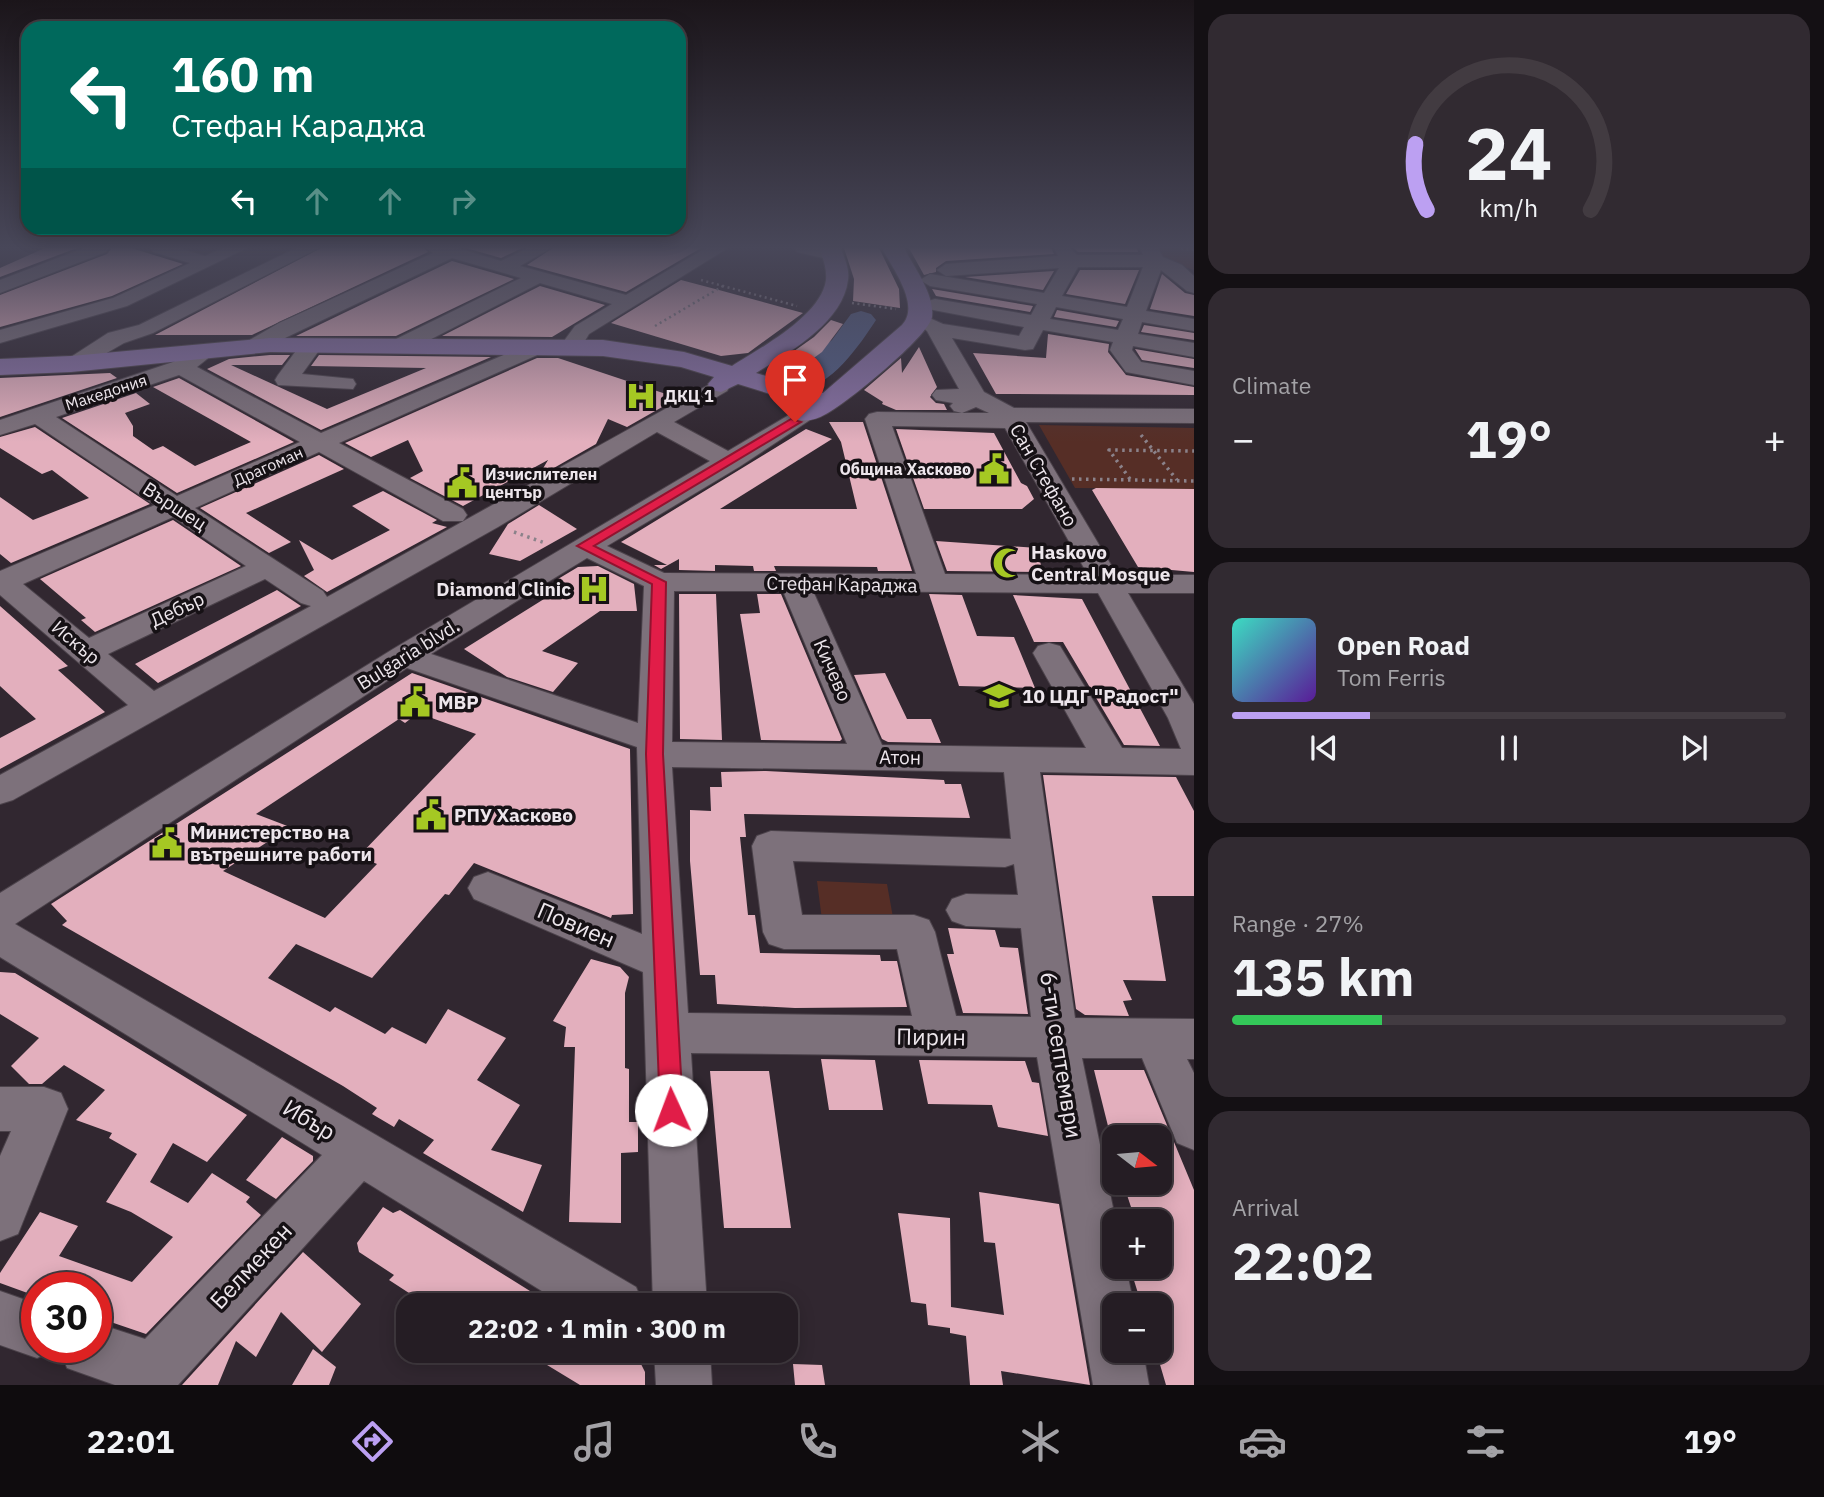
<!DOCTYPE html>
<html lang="en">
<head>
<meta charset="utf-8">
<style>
	body { margin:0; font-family:"IBM Plex Sans",sans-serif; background:#312a31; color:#f1f3f6; height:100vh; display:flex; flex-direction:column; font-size:26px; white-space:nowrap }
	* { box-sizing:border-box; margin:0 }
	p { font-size:23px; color:#a3a2a6 }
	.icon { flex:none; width:38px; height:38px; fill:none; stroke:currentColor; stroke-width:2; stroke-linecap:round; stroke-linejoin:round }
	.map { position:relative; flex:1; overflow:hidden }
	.side { display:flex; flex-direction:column; gap:14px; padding:14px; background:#141014; width:630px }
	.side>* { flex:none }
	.guide { position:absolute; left:21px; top:21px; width:665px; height:214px; border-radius:21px; box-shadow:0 4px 18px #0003,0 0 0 2px #423b41; background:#00695c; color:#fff; overflow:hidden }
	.needle { width:46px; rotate:106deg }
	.controls { position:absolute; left:1102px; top:1125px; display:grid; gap:14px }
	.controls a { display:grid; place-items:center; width:70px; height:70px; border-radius:14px; background:#251d24; box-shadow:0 4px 18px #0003,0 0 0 2px #423b41; font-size:35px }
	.speed { position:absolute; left:21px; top:1272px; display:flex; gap:14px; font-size:35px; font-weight:700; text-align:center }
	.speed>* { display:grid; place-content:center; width:91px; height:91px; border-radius:50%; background:#251d24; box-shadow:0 4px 18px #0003,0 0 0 2px #423b41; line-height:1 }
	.speed .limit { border:10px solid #d22; background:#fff; color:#111 }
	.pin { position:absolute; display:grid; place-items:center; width:60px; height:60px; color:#fff; margin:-72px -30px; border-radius:50% 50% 50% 0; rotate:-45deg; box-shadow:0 0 7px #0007 }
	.pin .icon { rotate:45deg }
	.me { position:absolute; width:77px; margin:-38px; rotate:358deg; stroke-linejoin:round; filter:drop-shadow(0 0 5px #0008) }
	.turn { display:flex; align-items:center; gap:24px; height:147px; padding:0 35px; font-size:32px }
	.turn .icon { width:91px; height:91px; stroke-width:2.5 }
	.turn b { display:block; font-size:49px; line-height:60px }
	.lanes { display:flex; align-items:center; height:66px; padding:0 35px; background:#0003; justify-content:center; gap:35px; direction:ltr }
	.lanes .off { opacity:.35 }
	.big { font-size:52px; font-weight:800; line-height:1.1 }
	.side .widget { flex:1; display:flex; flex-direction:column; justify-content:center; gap:10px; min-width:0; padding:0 24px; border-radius:21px; background:#312a31 }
	.side .dial { align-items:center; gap:0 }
	.dial svg { height:182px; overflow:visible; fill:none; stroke:#423b41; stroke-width:7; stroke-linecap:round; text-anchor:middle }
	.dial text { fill:#f1f3f6; stroke:none }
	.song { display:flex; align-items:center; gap:21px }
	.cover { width:84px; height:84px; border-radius:10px; background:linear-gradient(135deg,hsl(170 70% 55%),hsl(270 70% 35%)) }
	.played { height:7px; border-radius:4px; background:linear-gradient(90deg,#bca0f2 25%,#423b41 25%) }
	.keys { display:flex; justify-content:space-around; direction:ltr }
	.heat { display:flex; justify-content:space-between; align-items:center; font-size:38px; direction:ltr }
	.charge { height:10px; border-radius:5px; background:linear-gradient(90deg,#34c759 27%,#423b41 0) }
	.trip { position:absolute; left:396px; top:1293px; width:402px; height:70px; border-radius:21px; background:#251d24; box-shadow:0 4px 18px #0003,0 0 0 2px #423b41; font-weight:800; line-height:70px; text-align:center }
	.menu { display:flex; height:112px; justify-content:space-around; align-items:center; background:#0f0c0e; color:#a3a2a6 }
	.menu .icon { width:49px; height:49px }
	.menu .on { color:#bca0f2 }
	.menu b { font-size:32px; color:#f1f3f6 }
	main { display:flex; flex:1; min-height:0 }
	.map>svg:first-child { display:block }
	.green { fill:#562e26 }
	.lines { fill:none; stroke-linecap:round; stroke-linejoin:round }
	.river { fill:#515d83; fill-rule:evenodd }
	.building { fill:#e3afbd; fill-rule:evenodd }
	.minor-casing { stroke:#4c434b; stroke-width:2 }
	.major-casing { stroke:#4c434b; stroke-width:2 }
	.path-far1 { stroke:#8b828a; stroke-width:2.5; stroke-dasharray:2 3.5; stroke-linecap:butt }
	.path { stroke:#8b828a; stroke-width:3.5; stroke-dasharray:2.5 4.5; stroke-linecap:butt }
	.minor { fill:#7d717b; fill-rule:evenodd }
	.major { fill:#8770a2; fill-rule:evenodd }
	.route { fill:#e11d48; stroke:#92132f; stroke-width:2 }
	.labels { text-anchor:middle; stroke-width:7; stroke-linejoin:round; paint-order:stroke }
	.far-street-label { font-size:16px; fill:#ede6ec; stroke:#161115 }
	.far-poi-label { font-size:16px; font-weight:bold; fill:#ede6ec; stroke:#161115; text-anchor:start }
	.street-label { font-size:19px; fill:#ede6ec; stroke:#161115 }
	.poi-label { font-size:19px; font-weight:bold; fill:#ede6ec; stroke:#161115; text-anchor:start }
	.near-street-label { font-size:23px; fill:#ede6ec; stroke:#161115 }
</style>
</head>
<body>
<main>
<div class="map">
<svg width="1194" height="1385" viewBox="0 0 1194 1385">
	<rect width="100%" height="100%" fill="#312730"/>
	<path class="green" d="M1158 248H1194V270L1162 260Z
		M1039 425 1194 428V489L1075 488Z
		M817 881 887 884 894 923 822 920Z"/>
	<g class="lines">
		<path class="river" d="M861 311 871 314 876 320C859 346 825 397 790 388L785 381 790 374 832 340 851 314Z"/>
	</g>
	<path class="building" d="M45 248H77L0 277V268Z
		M112 248H131L183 264 112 296 0 327V295L107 254Z
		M321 248H424L428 252 252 335H155Z
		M466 248H522L501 258Z
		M553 248H701L626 292 527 265Z
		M844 248H879L899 289 900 308 853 301 854 279Z
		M909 248H1051L1054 254 946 261 936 268V272L924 275Z
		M1074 248H1137L1138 252H1078Z
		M452 261 514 279 396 336H296Z
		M1080 270H1139L1125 304 1066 294Z
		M1054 271 1043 290 965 277Z
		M1162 274 1185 293 1194 295V316L1150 309Z
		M681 280 719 290 803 313 748 353 721 356 611 323Z
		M540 286 605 305 552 337 442 336Z
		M932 289 1033 306 1030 312 936 296Z
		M1057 310 1119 321 1116 327 1054 317Z
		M831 320 843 324 822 352 789 376 774 373 770 368 814 337Z
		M1144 325 1194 333V340L1141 332Z
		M1048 334 1109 344 1108 352 1126 375 1194 387V395L996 394 973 353 1046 358Z
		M919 347 937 387 930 397 936 403 944 404 947 410H896L882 404 883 402 864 390 901 358 902 373Z
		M1135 349 1194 359V368L1142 360Z
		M270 355H290L282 365H231L327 409 426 368 311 366 319 355 491 357 321 430 207 369 229 359Z
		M537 358H558L678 398 627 427 608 419 596 444 538 477 548 460 463 506 410 478 423 471 408 440 371 457 345 443Z
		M110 373 117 378 0 417V378Z
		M179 378 294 442 177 493 62 418 136 393 150 404 125 413 133 426V436L153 450 163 446 195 466 251 442 153 387Z
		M829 422H863L912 571H878L877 567 774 566 776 571H754L753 566 715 565V571L679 570V559L661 569 654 565H667L621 542 806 429 832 439 720 509H857L841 442Z
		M35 427 150 504 11 563 0 554V497L33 520 89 498 52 470 42 474 0 448V437Z
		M896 429 994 433 1021 483 1027 486 1034 499 1022 509H924Z
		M319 455 344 469 246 513 291 542 269 553 200 508Z
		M1096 488 1194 489V572L1138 567 1092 490Z
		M383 491 437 520 432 523 447 527 327 592 304 576 314 570 299 540 332 560 390 530 352 506Z
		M539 505 577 529 520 561 489 554 508 524Z
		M173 520 241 566 95 632 81 620 86 618 40 579Z
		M936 541 1038 548 1042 572 947 571Z
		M598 566 634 584 637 611H600L542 651 578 663 553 692 507 677 464 649 568 584 558 579 578 567Z
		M277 590 301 606 158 683 135 664Z
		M679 594H716L722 740 680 739Z
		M757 594H781L842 739 840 741 761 740 740 614 760 613Z
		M929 594 962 595 977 636 1014 637 1035 688 959 686Z
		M1013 595 1082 599 1160 746 1124 745 1063 642H1034Z
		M0 606 68 666 58 670 105 712 0 769V738L36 719 0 686Z
		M412 673 630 749 633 914 612 915 611 918 474 863 449 895 445 894 372 978 296 944 268 978 330 1012 335 1007 385 1034 392 1027 426 1044 448 1009 506 1038 477 1080 520 1105 491 1150 542 1165 523 1212 423 1153 434 1140 399 1119 394 1127 372 1114 377 1108 343 1086 62 925 67 921 51 904ZM418 713 476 734 359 856 377 864 325 918 223 871 290 827 256 814 399 719 405 723Z
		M885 673 907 719H931L941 743 888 742 882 739 854 675Z
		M766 771 944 780 945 784H961L970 818 744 814 746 837H740L748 915H755L760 953 880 955 881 961H897L907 1007 795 1008 717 1004 715 975H700L690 861V810L711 811 710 787H722L721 772Z
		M1043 775 1176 777 1194 811V896H1152L1166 981 1123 980 1132 1000 1123 1001 1129 1016 1085 1015 1076 1009Z
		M948 928 995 930 1000 947 1018 948 1028 1014 963 1013 947 954H954Z
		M591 959 620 967 629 977 625 993V1068L629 1069V1122H638V1152L621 1153V1223L569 1222 575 1047H564L566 1027 553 1021Z
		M0 972 15 973 247 1115 207 1162 173 1143 150 1182 188 1203 212 1173 250 1197 246 1202 261 1215 146 1334 96 1317V1288H37L33 1295 0 1283V1273L40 1212 78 1226 59 1256 132 1282 173 1237 131 1212 106 1202 137 1154 109 1138 112 1133 76 1120 105 1090 64 1065 42 1084H29L11 1066 39 1038 0 1014Z
		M821 1059 875 1060 883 1110H829Z
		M919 1060 1025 1061 1032 1082 1039 1083 1048 1136 998 1127 992 1105 928 1104Z
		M1094 1070H1144L1194 1190V1385H1166L1156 1351H1160V1306H1142L1132 1274H1144L1142 1267H1160V1222H1136L1123 1183H1160V1138H1111Z
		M710 1071H769L791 1228H724Z
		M282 1137 313 1156V1161L276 1199 246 1180Z
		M979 1192 1059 1204 1090 1385 1001 1371 1003 1385H970L966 1336 950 1333V1328L928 1325 926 1304 911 1302 898 1213 950 1218 951 1307 1004 1315 995 1243 984 1242Z
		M383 1207 393 1213 400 1210 554 1306H429L389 1280 394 1275 359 1252 357 1243Z
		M303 1252 361 1304 322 1352 281 1312 256 1357 236 1341 218 1385H182Z
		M313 1349 336 1367 329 1385H292Z
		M524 1351H630L636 1354 645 1372V1385H580Z
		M793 1364 822 1365 825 1385H795Z"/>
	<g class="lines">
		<g class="minor-casing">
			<path id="minor" d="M84 248H109L106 252 0 293V280Z
				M150 248H178L205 256 223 248H247L127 306 0 343V330L113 298 190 263 153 252Z
				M296 248H319L153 333 124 343 79 369 71 371 60 364 108 333 139 325Z
				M426 248H457L501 261 528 248H551L520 266 626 295 706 248H728L589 334 577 354 569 355 558 349 575 326 612 304 540 283 408 351H392L389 346 392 341 521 278 452 258 260 350H244L241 345 279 323 433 253Z
				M794 248H829L841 254 832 260 797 252Z
				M1054 248H1070L1077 255H1143L1140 248H1158L1163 257 1182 265 1194 276V293L1187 291 1161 270 1146 311 1194 319V331L1142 322 1138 334 1194 343V357L1133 346 1132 350 1141 362 1194 371V385L1126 372 1110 350 1113 342 1043 330 1033 349 1025 350 952 338 984 392 1014 408 1194 409V423L1026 422 1117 575H1194V593H1128L1194 704V775L1040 772 1075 1018 1194 1019V1059H1187L1194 1073V1150L1177 1143 1142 1058H1082L1116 1222 1115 1267H1126L1134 1306H1115V1351H1143L1149 1385H1093L1037 1057 691 1053 707 1306H653L643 972 474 899 468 888 474 877 488 872 642 934 637 747 407 668 15 924 636 1287 644 1306H566L364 1181 178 1385H115L67 1368 60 1348H96V1323L145 1339 322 1155 0 957V893L393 649 710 461 657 432 498 527 13 800 0 804V775L128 705 0 595V571L155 505 35 424 0 435V420L173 362 201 348 212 355 197 367 321 433 536 341 547 347 544 352 339 443 463 509 467 515 463 521H443L319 452 195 508 323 591 327 597 719 379 730 386 727 391 674 422 728 451 799 409H815L819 414 739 467 607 546 664 573 916 574 865 419 869 414 877 412 962 413 954 411 950 406 953 403 936 400 932 395 936 390 959 389 927 331 915 322 918 318 925 316 943 324 1019 336 1024 327 928 309 925 305 928 301 935 299 1031 315 1037 304 930 286 920 280 930 274 1044 293 1059 268 946 276 937 270 946 264 1058 256ZM1078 267H1143L1127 307 1062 296ZM1056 307 1123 319 1118 330 1050 319ZM179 375 300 442 177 496 56 417ZM976 407 989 413H962ZM892 426 1005 428 1088 575 945 574ZM173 517 246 566 89 638 23 584ZM587 558 644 586 638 723 431 654ZM265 579 301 603 311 606 154 691 108 654ZM674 591H783L847 744 672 742ZM813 591 1098 593 1168 718 1181 749 1122 748 1060 646 1049 643 1038 646 1033 653 1086 748 882 745ZM672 767 1004 772 1011 839 771 831 757 836 752 846 763 932 769 944 784 949H897L912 1016 688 1013ZM793 861 1005 867 1014 864 1018 895 966 894 952 899 946 910 952 921 966 926 1021 928 1031 1017 956 1016 935 932 929 920 914 915H802Z
				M312 339 323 345 302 374 353 379 356 384 353 389 278 385 275 380 278 375 304 340Z
				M0 1087H44L61 1093 68 1109 18 1234 0 1241V1156L11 1131H0Z
				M0 1291 37 1304V1348H58L56 1350 37 1358 0 1345Z
				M654 1351H710L712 1385H656Z"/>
		</g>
		<g class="major-casing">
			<path id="major" d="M819 248H841C844 258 850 269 848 280 843 323 788 353 756 373L823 393 902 325C921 305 892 268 882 248H904C914 267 935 295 932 317 929 336 846 404 826 414 816 420 807 422 795 419L791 413 803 404 738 384 721 392 712 390 708 384 714 377 681 367 603 356 270 352 71 372 0 375V359L71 356 270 338 603 340 684 352 732 366C760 348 821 316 826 280 827 269 823 258 819 248Z"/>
		</g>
		<path class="path-far1" d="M1181 249 1194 250
			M701 280 797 306
			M852 303 896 309
			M655 326 723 286"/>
		<path class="path" d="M1141 435 1177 480
			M1072 479 1194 481
			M1130 479 1109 450 1194 451
			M514 532 545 543"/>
		<use href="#minor" class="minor"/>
		<use href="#major" class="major"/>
	</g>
	<linearGradient id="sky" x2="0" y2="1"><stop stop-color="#1b151a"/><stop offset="0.56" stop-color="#484759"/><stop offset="1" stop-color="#484759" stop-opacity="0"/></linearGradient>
	<rect width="1194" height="442" fill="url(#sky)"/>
	<path class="route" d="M791 419 801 422 594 546 666 582 663 754 683 1110 679 1118 671 1121 663 1118 660 1110 646 754 652 584 577 546Z"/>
	<defs>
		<g id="hospital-bare" transform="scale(2.415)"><path d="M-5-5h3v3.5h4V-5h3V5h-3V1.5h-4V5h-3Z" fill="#a5c823" stroke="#161115" stroke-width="2.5" paint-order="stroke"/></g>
		<g id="civic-bare" transform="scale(2.415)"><path d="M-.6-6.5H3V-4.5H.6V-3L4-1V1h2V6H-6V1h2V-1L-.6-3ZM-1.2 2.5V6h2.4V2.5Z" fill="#a5c823" stroke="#161115" stroke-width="2.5" paint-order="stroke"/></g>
		<g id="mosque-bare" transform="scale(2.415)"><path d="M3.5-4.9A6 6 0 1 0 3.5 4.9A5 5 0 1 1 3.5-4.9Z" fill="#a5c823" stroke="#161115" stroke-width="2.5" paint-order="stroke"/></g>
		<g id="school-bare" transform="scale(2.415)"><path d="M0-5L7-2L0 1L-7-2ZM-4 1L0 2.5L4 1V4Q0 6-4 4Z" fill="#a5c823" stroke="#161115" stroke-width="2.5" paint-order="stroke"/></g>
	</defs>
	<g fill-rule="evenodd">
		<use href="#hospital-bare" x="641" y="396"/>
		<use href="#civic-bare" x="994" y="469"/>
		<use href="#civic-bare" x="462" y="483"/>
		<use href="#mosque-bare" x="1008" y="563"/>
		<use href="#hospital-bare" x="594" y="589"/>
		<use href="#school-bare" x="999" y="696"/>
		<use href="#civic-bare" x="415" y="702"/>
		<use href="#civic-bare" x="431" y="815"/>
		<use href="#civic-bare" x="167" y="843"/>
	</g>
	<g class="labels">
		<g class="far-street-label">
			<text transform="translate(106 392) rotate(-18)" y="6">Македония</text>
			<text transform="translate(268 466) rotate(-24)" y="6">Драгоман</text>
		</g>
		<g class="far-poi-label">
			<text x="664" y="402">ДКЦ 1</text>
			<text x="971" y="475" text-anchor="end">Община Хасково</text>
			<text x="485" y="480">Изчислителен<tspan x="485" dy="18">център</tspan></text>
		</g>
		<g class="street-label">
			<text transform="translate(1044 475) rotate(60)" y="7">Сан Стефано</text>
			<text transform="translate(175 506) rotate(33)" y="7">Вършец</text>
			<text transform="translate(842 584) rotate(1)" y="7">Стефан Караджа</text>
			<text transform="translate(177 609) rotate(-25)" y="7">Дебър</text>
			<text transform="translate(76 642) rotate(40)" y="7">Искър</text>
			<text transform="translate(408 654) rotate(-32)" y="7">Bulgaria blvd.</text>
			<text transform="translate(833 670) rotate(66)" y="7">Кичево</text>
			<text transform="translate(900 757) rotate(1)" y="7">Атон</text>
		</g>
		<g class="poi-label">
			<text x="1031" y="559">Haskovo<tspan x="1031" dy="22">Central Mosque</tspan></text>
			<text x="571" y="596" text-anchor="end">Diamond Clinic</text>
			<text x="1022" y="703">10 ЦДГ "Радост"</text>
			<text x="438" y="709">МВР</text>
			<text x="454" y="822">РПУ Хасково</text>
			<text x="190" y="839">Министерство на<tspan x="190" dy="22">вътрешните работи</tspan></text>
		</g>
		<g class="near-street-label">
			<text transform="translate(576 925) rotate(23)" y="8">Повиен</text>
			<text transform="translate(931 1037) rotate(1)" y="8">Пирин</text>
			<text transform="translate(1061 1055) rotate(81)" y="8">6-ти септември</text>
			<text transform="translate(309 1120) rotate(31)" y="8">Ибър</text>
			<text transform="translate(251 1266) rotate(-47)" y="8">Белмекен</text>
		</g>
	</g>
</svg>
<div class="controls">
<a><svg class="needle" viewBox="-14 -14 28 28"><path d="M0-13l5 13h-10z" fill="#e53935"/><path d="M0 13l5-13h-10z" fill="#a3a2a6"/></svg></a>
<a>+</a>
<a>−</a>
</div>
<div class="speed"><div class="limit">30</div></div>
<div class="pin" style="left:795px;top:422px;background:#d93025"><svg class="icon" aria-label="arrive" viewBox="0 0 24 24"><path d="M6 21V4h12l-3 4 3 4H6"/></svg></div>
<svg class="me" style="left:671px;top:1110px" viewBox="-20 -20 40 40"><circle r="19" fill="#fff"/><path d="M0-13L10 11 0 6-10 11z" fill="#e11d48"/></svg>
<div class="trip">22:02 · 1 min · 300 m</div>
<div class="guide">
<div class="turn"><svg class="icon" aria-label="left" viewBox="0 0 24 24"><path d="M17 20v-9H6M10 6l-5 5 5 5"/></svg><div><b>160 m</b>Стефан Караджа</div></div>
<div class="lanes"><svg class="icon" aria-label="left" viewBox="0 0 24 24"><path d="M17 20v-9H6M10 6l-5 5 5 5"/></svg><svg class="icon off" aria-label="ahead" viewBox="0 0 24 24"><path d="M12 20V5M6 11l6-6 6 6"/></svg><svg class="icon off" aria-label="ahead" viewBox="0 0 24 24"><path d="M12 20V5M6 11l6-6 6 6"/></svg><svg class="icon off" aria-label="right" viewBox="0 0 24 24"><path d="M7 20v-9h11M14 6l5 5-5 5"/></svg></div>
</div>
</div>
<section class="side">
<div class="widget dial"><svg viewBox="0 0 100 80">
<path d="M14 69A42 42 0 1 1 86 69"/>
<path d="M14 69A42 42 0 0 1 9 40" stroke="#bca0f2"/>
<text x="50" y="56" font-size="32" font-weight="700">24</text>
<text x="50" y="72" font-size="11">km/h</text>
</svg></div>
<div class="widget"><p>Climate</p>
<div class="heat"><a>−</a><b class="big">19°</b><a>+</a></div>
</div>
<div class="widget">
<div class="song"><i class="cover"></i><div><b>Open Road</b><p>Tom Ferris</p></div></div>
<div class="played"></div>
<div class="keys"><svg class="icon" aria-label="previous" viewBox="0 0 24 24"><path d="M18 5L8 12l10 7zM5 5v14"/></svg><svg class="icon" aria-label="pause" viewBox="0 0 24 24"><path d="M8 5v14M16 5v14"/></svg><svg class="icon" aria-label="next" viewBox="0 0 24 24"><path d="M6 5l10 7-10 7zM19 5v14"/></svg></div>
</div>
<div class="widget"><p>Range · 27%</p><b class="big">135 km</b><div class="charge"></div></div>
<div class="widget"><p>Arrival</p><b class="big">22:02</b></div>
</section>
</main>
<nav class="menu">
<b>22:01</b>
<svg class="icon on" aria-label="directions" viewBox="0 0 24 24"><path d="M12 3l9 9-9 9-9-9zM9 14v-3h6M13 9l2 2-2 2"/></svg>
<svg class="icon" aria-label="music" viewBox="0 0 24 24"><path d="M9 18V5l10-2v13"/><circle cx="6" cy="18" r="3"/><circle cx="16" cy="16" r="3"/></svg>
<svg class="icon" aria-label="phone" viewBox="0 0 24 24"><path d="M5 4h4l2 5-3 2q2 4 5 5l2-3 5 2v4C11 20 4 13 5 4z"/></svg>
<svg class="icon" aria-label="climate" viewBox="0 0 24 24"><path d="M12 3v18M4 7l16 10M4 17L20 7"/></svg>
<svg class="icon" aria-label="car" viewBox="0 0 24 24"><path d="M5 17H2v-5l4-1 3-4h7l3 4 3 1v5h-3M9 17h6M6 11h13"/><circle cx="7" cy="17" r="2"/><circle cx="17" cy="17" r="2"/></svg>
<svg class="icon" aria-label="filters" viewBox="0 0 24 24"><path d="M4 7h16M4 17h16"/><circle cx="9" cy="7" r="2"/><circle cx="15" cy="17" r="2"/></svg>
<b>19°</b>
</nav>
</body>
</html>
